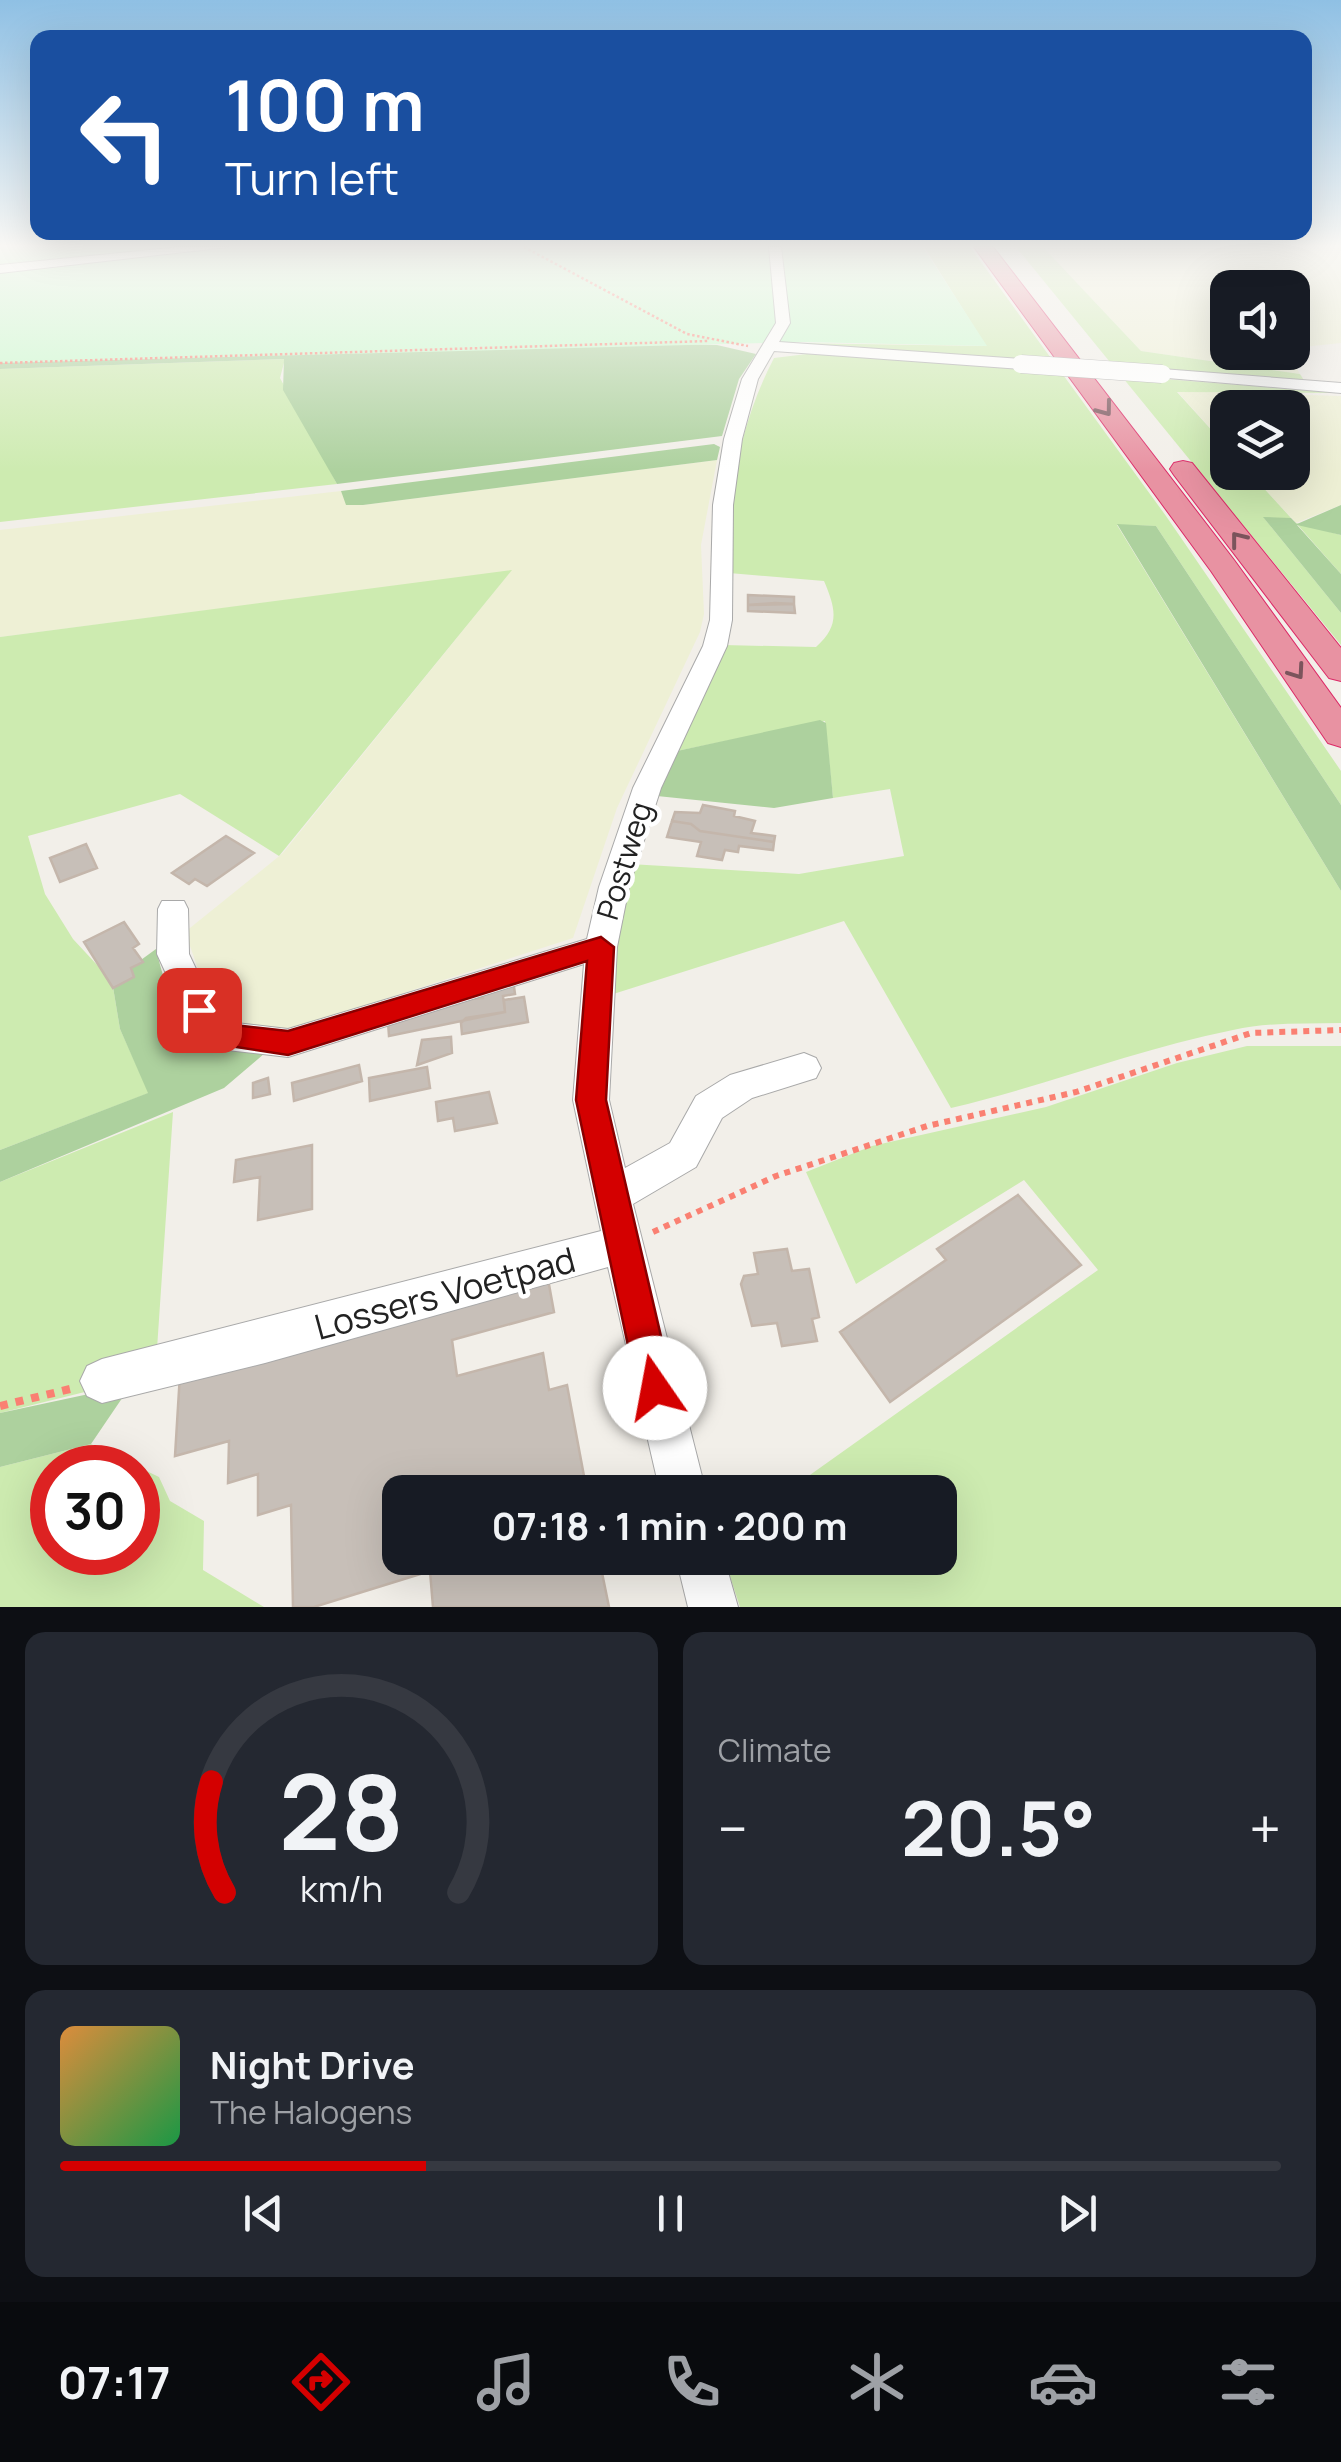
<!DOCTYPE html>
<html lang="en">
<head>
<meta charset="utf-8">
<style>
	body { margin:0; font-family:Manrope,sans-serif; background:#242831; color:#f1f3f6; height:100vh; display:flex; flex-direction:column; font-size:38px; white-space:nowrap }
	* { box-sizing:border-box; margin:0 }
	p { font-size:32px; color:#9ea1a6 }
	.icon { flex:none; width:55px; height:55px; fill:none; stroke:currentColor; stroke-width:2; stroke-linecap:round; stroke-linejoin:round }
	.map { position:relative; height:1607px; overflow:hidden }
	.drawer { display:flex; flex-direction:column; gap:25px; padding:25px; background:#0d0f14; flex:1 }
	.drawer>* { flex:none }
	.hud { position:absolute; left:30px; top:30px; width:1282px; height:210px; border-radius:20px; box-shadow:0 10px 40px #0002; background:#1a4fa0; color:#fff; overflow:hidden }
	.fabs { position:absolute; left:1210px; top:270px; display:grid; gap:20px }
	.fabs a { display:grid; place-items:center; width:100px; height:100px; border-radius:20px; background:#171b24; box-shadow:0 10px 40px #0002; font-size:50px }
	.speed { position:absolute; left:30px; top:1445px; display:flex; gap:20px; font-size:50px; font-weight:700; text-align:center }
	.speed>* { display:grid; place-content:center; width:130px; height:130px; border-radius:50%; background:#171b24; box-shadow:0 10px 40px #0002; line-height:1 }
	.speed .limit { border:15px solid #d22; background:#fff; color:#111 }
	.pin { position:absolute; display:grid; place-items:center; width:85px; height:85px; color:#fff; margin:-42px; border-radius:20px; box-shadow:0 5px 15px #0006 }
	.me { position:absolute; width:110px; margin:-55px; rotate:348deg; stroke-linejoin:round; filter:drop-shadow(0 0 8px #0008) }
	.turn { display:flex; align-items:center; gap:35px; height:210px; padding:0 30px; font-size:45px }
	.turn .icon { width:130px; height:130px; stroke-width:2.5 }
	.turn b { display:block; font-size:70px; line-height:85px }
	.big { font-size:75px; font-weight:700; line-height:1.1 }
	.drawer .widget { flex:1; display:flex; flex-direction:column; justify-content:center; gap:15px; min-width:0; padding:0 35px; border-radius:20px; background:#242831 }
	.drawer .dial { align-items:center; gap:0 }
	.dial svg { height:260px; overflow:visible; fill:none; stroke:#363941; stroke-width:7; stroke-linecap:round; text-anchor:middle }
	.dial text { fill:#f1f3f6; stroke:none }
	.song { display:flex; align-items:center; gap:30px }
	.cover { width:120px; height:120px; border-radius:15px; background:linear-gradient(135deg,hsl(30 70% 55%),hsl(140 70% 35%)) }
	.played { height:10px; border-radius:5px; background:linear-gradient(90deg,#d40000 30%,#363941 30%) }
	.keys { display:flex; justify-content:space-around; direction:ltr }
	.heat { display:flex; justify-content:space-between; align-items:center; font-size:55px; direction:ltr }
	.drawer .tiles { flex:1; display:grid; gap:25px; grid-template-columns:1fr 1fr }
	.widget:last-child { grid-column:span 2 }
	.trip { position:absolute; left:382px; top:1475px; width:575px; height:100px; border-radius:20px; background:#171b24; box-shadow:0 10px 40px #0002; font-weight:700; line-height:100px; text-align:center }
	.menu { display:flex; height:160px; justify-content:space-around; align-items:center; background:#090b0e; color:#9ea1a6 }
	.menu .icon { width:70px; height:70px }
	.menu .active { color:#d40000 }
	.menu b { font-size:45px; color:#f1f3f6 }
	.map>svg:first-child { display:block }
	.farmland { fill:#eef0d5 }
	.grass { fill:#cdebb0; fill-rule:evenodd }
	.forest { fill:#add19e }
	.park { fill:#c8facc }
	.building { fill:#c7bfb8; stroke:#c4b6ab; stroke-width:2.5 }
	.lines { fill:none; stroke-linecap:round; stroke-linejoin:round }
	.minor-casing { stroke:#a9a9a9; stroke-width:2 }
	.highway-casing { stroke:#dc2a67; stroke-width:2 }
	.path-far2 { stroke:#fa8072; stroke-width:2.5; stroke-dasharray:2.5 2.5; stroke-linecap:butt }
	.path-far1 { stroke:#fa8072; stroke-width:6; stroke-dasharray:6 6; stroke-linecap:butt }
	.path { stroke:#fa8072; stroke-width:8; stroke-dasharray:8 8; stroke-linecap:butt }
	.minor { fill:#fff; fill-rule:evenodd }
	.highway { fill:#e892a2; fill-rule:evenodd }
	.minor-bridge-far1-casing { stroke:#a9a9a9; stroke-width:15; stroke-linecap:butt }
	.minor-bridge-casing { stroke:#a9a9a9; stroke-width:19; stroke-linecap:butt }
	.minor-bridge-far1 { stroke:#fff; stroke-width:14 }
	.minor-bridge { stroke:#fff; stroke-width:18 }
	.oneway { stroke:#7b545c }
	.route { fill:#d40000; stroke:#8a0000; stroke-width:2.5 }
	.labels { text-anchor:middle; stroke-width:9; stroke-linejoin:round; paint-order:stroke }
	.street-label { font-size:30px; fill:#222; stroke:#fff }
	.near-street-label { font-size:35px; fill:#222; stroke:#fff }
</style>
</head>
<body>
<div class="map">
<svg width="1341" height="1607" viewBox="0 0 1341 1607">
	<rect width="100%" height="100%" fill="#f2efe9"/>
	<path class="farmland" d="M1043 247H1341V343L1293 348 1292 288H1228V352L1287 353 1300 374 1141 351Z
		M1177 391 1341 396V505L1296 523 1250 473 1292 472V408H1228L1227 447Z
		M717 460 701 545 704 614 700 632 617 808 573 938 283 1032H253L221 1016 207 994 185 932 283 853 511 571 0 637V530L341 491 347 505H363Z"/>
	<path class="grass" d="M924 247H970L1166 516 1341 771V805L1156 526 1117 525 1341 891V1023C1305 1024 1268 1022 1233 1030 1137 1049 1046 1086 951 1108L844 921 607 996 630 864 799 874 904 856 890 789 833 798 825 721 677 751 723 645 816 647C840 626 836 609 824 581L729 573C725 500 740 423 774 358L815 353 792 343 986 346Z
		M1016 247H1043L1141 351 1300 374 1305 382 1158 371 1164 379 1341 393 1177 392 1227 447 1228 472 1250 473 1291 518H1264L1341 613V645Z
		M285 359 280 378 337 484 0 522V369Z
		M1296 523 1341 535V574Z
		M512 570 279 856 180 794 28 836 45 894 73 939 112 981 120 1029 149 1093 0 1150V637Z
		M1247 1046H1341V1607H740L724 1558H940V1492H786L1098 1270 1024 1180 856 1284 806 1172 872 1146 1046 1107 1177 1063Z
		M173 1112 157 1349 109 1386 0 1413V1182Z
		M91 1444 159 1477 170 1501 204 1521 203 1570 264 1607H0V1467ZM52 1468H138V1552H52Z"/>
	<path class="forest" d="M230 247 623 343 717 345 756 354 739 379 722 436 337 484 283 390 284 359 0 369V270Z
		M714 444 720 447 717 460 363 505H346L341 491Z
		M1341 505V535L1297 525 1341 574V613L1263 517 1291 518 1297 524Z
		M1117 524 1156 526 1341 805V891Z
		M820 720 826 723 833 798 774 808 657 796 677 751Z
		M156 949C171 1013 192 1052 265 1053L224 1088 0 1182V1150L148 1093 120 1029 112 981Z
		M131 1385 91 1444 0 1467V1413Z"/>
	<path class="park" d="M0 247H923L987 346 802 342 0 363Z"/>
	<path class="building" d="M748 595 794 597V604L748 605Z
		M775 603 794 604 795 613 748 611V605Z
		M703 805 735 811 734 816 755 821 751 833 775 836 774 842 700 831 691 824 672 821 675 812 700 813Z
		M672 821 691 824 700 831 774 842 773 850 739 846 738 852 725 850 722 860 697 856 701 842 667 837Z
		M226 836 254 853 207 886 195 879 189 884 172 873Z
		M86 844 97 868 60 882 50 858Z
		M124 922 139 944 133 948 143 962 131 968 134 977 113 988 84 942Z
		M513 980 515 994 503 996 505 1012 389 1036 388 1022 458 1004V1000L483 998 482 990Z
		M524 997 528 1022 462 1034 461 1023 466 1018 505 1012 504 1000Z
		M451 1037 452 1053 417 1065 422 1040Z
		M359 1065 362 1081 294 1101 292 1083Z
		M427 1067 430 1088 370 1101 369 1078Z
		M268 1078 270 1094 253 1098V1083Z
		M489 1092 497 1123 455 1131 453 1118 438 1121 436 1102Z
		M312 1145V1209L258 1220 260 1177 234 1182 236 1160Z
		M1018 1195 1081 1265 890 1402 840 1332 946 1260 937 1249Z
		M787 1249 792 1271 809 1269 819 1317 812 1319 817 1341 782 1346 777 1323 752 1326 741 1284 744 1276 758 1274 754 1253Z
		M548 1279 554 1312 452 1340 457 1376 543 1353 549 1390 567 1385 587 1492H400V1558H599L609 1607H433L430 1571 314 1607H293L291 1505 258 1515V1474L228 1483 229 1441 175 1456 180 1374Z"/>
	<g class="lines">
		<g class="minor-casing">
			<path id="minor" d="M180 247H228L0 273V265Z
				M769 247H781L790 323 779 342 1021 359 1029 364 1021 369 774 351 758 379 742 439 733 505 732 620 727 646 661 788 629 887 617 947 609 1100 625 1168 670 1143 696 1096 730 1075 804 1053 816 1058 821 1068 816 1078 752 1098 722 1118 696 1167 633 1204 706 1492H660L608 1267 265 1363 102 1403 87 1396 80 1381 87 1366 102 1359 601 1231 573 1100 584 964 288 1057 227 1050 215 1046 187 1019 157 954 158 909 162 901H184L188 909 189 954 211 1001 236 1023 288 1029 587 939 599 887 633 788 703 646 710 620 713 505 724 439 742 379 776 323Z
				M1162 369 1341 383V393L1156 377 1154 374Z
				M676 1558H724L738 1607H688Z"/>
		</g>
		<g class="highway-casing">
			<path id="highway" d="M974 247H993L1234 560 1341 708V747L1328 743 1211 571Z
				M1183 461 1192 463 1341 648V681L1329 678 1174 475 1170 469 1174 463Z"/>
		</g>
		<path class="path-far2" d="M524 247 687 334 748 346
			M0 363 708 341"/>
		<path class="path-far1" d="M653 1232 776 1176 927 1126 1076 1092 1251 1033 1341 1030"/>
		<path class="path" d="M0 1406 70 1389"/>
		<use href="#minor" class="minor"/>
		<use href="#highway" class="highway"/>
		<g class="minor-bridge-far1-casing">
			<path id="minor-bridge-far1" d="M1021 364 1052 366"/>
		</g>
		<g class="minor-bridge-casing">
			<path id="minor-bridge" d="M1021 364 1162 374"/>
		</g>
		<use href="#minor-bridge-far1" class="minor-bridge-far1"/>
		<use href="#minor-bridge" class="minor-bridge"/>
	</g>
	<defs><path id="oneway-chevron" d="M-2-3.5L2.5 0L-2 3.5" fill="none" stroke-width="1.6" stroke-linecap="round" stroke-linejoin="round" transform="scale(2.5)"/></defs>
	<g class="oneway">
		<use href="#oneway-chevron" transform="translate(1105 409) rotate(53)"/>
		<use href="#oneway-chevron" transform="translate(1238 539) rotate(-128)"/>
		<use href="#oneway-chevron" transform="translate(1297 672) rotate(55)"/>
	</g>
	<linearGradient id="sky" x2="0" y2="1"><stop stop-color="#8fc0e4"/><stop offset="0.52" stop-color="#f9f8f5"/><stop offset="1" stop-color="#f9f8f5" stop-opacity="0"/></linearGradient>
	<rect width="1341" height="472" fill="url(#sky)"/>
	<path class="route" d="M601 937 614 947 606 1100 673 1388 668 1401 655 1406 642 1401 637 1388 576 1100 587 961 288 1055 217 1044 186 1010 190 1003 199 999 234 1025 288 1031Z"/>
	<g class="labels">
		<g class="street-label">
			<text transform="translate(625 861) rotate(-73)" y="10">Postweg</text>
		</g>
		<g class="near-street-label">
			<text transform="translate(445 1294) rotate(-15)" y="12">Lossers Voetpad</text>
		</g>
	</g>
</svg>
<div class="fabs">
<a><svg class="icon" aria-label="sound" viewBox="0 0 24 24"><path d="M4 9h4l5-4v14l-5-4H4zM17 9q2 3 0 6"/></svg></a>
<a><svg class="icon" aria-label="layers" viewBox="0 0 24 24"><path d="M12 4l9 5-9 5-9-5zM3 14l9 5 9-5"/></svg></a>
</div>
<div class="speed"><div class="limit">30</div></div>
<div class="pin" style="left:199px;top:1010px;background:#d93025"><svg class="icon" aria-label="arrive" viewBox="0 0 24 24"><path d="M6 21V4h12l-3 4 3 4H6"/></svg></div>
<svg class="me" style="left:655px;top:1388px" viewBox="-20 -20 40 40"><circle r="19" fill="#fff"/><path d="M0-13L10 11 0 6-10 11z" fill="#d40000"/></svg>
<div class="trip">07:18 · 1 min · 200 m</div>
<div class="hud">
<div class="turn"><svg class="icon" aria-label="left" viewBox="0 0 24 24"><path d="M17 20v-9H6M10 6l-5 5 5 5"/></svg><div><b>100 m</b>Turn left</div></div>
</div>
</div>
<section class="drawer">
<div class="tiles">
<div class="widget dial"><svg viewBox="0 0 100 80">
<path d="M14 69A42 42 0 1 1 86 69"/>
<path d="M14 69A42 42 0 0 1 10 35" stroke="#d40000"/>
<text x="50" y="56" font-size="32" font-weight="700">28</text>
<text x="50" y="72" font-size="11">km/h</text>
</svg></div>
<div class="widget"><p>Climate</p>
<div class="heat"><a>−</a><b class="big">20.5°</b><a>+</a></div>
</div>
<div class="widget">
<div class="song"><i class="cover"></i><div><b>Night Drive</b><p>The Halogens</p></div></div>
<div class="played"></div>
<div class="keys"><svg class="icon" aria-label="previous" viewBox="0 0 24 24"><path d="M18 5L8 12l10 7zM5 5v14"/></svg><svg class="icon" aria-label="pause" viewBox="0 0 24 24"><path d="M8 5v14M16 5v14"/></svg><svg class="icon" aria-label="next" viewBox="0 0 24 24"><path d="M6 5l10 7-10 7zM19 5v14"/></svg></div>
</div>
</div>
</section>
<nav class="menu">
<b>07:17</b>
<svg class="icon active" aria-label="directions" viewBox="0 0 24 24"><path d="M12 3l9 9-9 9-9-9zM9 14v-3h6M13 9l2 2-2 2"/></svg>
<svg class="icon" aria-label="music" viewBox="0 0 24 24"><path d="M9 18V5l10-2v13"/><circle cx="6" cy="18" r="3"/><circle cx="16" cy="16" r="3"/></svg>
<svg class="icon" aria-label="phone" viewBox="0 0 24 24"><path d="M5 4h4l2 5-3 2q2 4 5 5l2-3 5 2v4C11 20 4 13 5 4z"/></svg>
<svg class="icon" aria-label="climate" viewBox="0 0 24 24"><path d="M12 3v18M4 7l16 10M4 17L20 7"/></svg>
<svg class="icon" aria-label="car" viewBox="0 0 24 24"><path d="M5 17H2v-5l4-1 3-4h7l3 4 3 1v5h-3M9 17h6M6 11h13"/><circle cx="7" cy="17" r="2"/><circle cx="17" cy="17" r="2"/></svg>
<svg class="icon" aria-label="filters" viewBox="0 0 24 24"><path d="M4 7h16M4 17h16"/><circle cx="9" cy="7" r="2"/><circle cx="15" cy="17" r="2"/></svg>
</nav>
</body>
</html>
